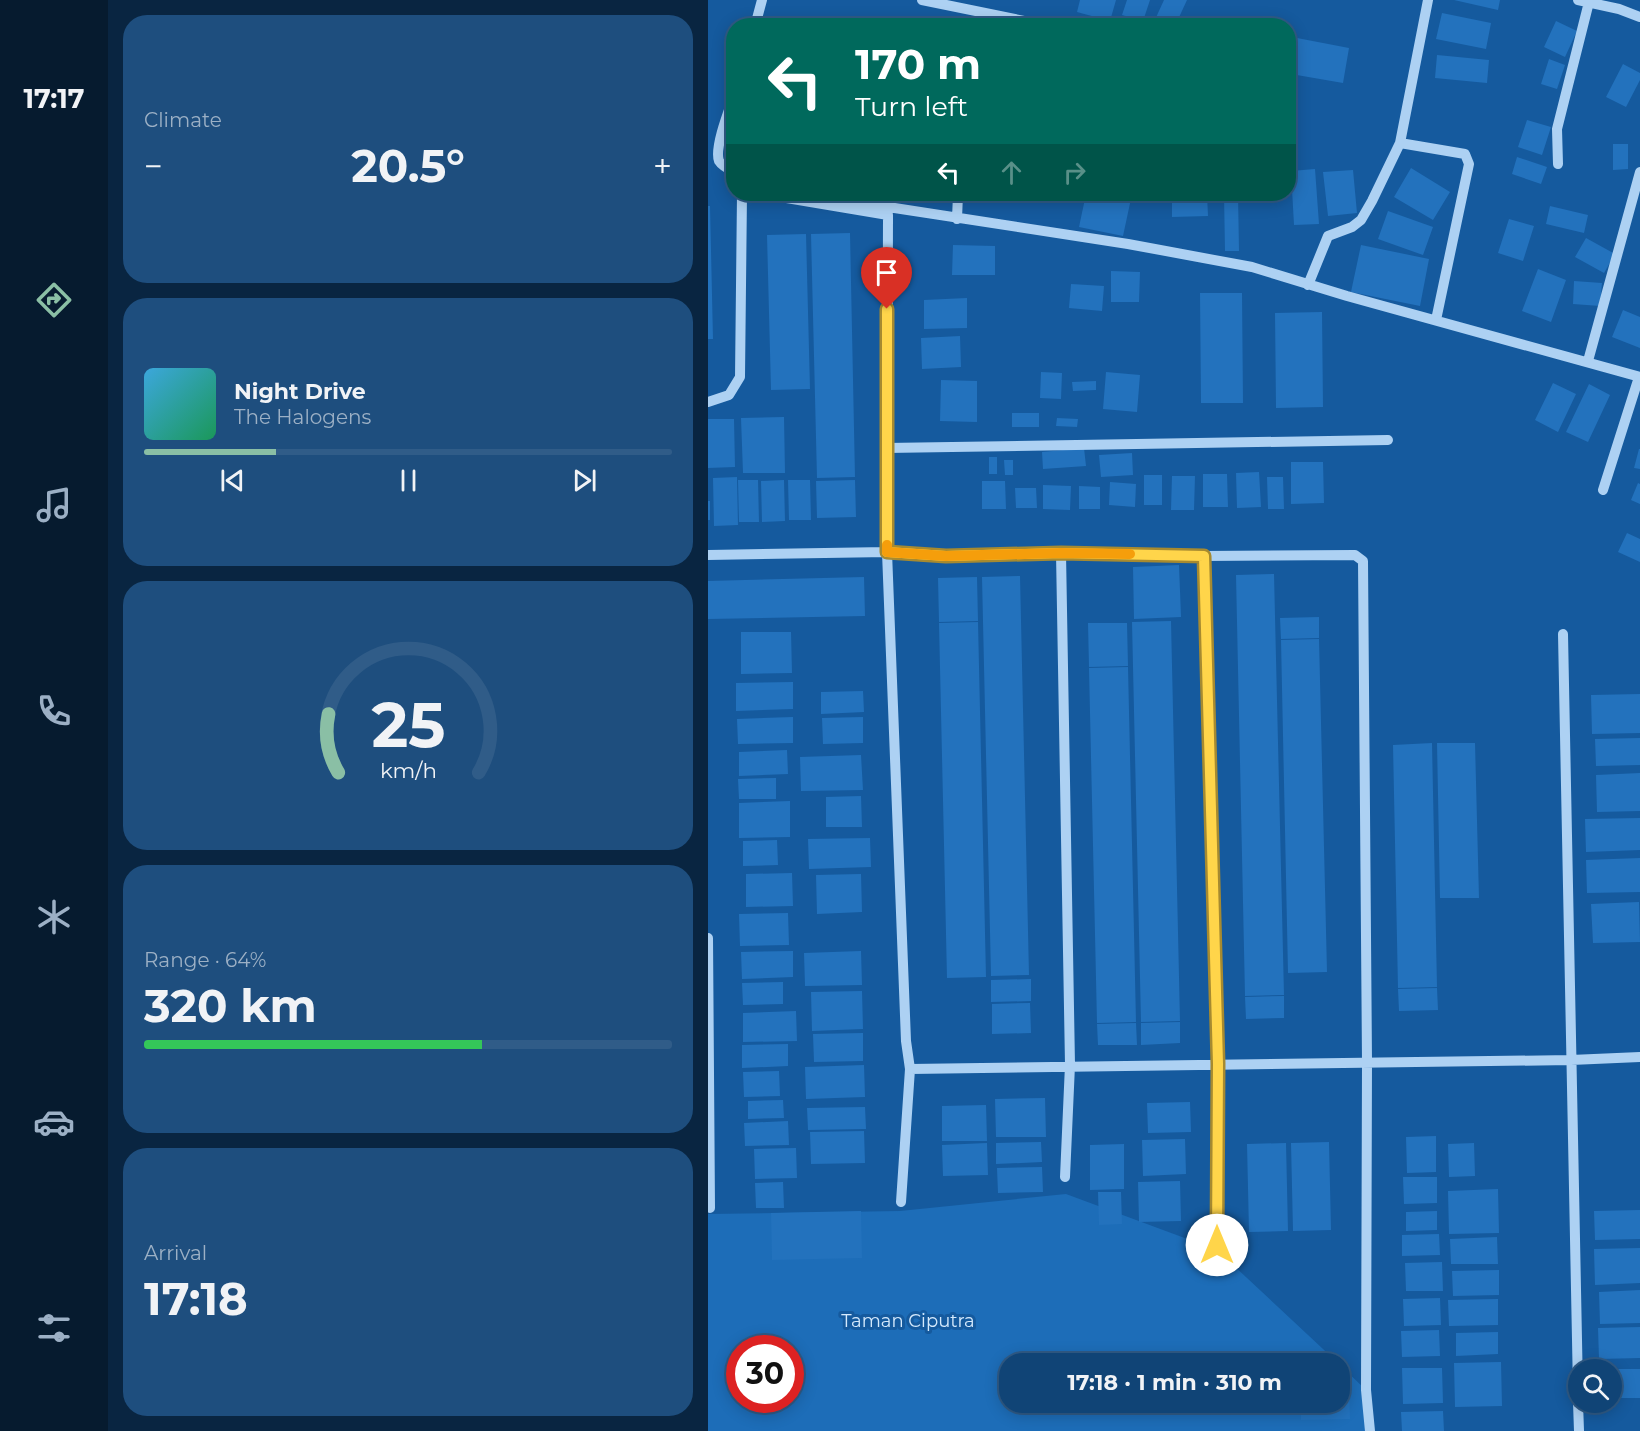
<!DOCTYPE html>
<html lang="en">
<head>
<meta charset="utf-8">
<style>
	body { margin:0; font-family:Montserrat,sans-serif; background:#1e4e7e; color:#f1f3f6; height:100vh; display:flex; flex-direction:column; font-size:22px; white-space:nowrap }
	* { box-sizing:border-box; margin:0 }
	p { font-size:20px; color:#9cb0c5 }
	.icon { flex:none; width:33px; height:33px; fill:none; stroke:currentColor; stroke-width:2; stroke-linecap:round; stroke-linejoin:round }
	.map { position:relative; flex:1; overflow:hidden }
	.side { display:flex; flex-direction:column; gap:15px; padding:15px; background:#092541; width:600px }
	.side>* { flex:none }
	.top-card { position:absolute; left:18px; top:18px; width:570px; height:183px; border-radius:24px; box-shadow:0 3px 15px #0003,0 0 0 2px #305c88; background:#00695c; color:#fff; overflow:hidden }
	.fabs { position:absolute; left:860px; top:1359px; display:grid; gap:12px }
	.fabs a { display:grid; place-items:center; width:54px; height:54px; border-radius:50%; background:#104476; box-shadow:0 3px 15px #0003,0 0 0 2px #305c88; font-size:30px }
	.speed { position:absolute; left:18px; top:1335px; display:flex; gap:12px; font-size:30px; font-weight:700; text-align:center }
	.speed>* { display:grid; place-content:center; width:78px; height:78px; border-radius:50%; background:#104476; box-shadow:0 3px 15px #0003,0 0 0 2px #305c88; line-height:1 }
	.speed .limit { border:9px solid #d22; background:#fff; color:#111 }
	.pin { position:absolute; display:grid; place-items:center; width:51px; height:51px; color:#fff; margin:-62px -26px; border-radius:50% 50% 50% 0; rotate:-45deg; box-shadow:0 0 6px #0007 }
	.pin .icon { rotate:45deg }
	.me { position:absolute; width:66px; margin:-33px; rotate:0deg; stroke-linejoin:round; filter:drop-shadow(0 0 4px #0008) }
	.turn { display:flex; align-items:center; gap:21px; height:126px; padding:0 30px; font-size:27px }
	.turn .icon { width:78px; height:78px; stroke-width:2.5 }
	.turn b { display:block; font-size:42px; line-height:51px }
	.lanes { display:flex; align-items:center; height:57px; padding:0 30px; background:#0003; justify-content:center; gap:30px; direction:ltr }
	.lanes .off { opacity:.35 }
	.big { font-size:45px; font-weight:700; line-height:1.1 }
	.side .tile { flex:1; display:flex; flex-direction:column; justify-content:center; gap:9px; min-width:0; padding:0 21px; border-radius:24px; background:#1e4e7e }
	.side .dial { align-items:center; gap:0 }
	.dial svg { height:156px; overflow:visible; fill:none; stroke:#305c88; stroke-width:7; stroke-linecap:round; text-anchor:middle }
	.dial text { fill:#f1f3f6; stroke:none }
	.song { display:flex; align-items:center; gap:18px }
	.cover { width:72px; height:72px; border-radius:9px; background:linear-gradient(135deg,hsl(200 70% 55%),hsl(150 70% 35%)) }
	.played { height:6px; border-radius:3px; background:linear-gradient(90deg,#8abfa5 25%,#305c88 25%) }
	.keys { display:flex; justify-content:space-around; direction:ltr }
	.heat { display:flex; justify-content:space-between; align-items:center; font-size:33px; direction:ltr }
	.charge { height:9px; border-radius:4px; background:linear-gradient(90deg,#34c759 64%,#305c88 0) }
	.trip { position:absolute; left:291px; top:1353px; width:351px; height:60px; border-radius:24px; background:#104476; box-shadow:0 3px 15px #0003,0 0 0 2px #305c88; font-weight:700; line-height:60px; text-align:center }
	main { display:flex; flex:1; min-height:0 }
	.menu { display:flex; flex-direction:column; width:108px; justify-content:space-around; align-items:center; background:#061b2f; color:#9cb0c5 }
	.menu .icon { width:42px; height:42px }
	.menu .on { color:#8abfa5 }
	.menu b { font-size:27px; color:#f1f3f6 }
	.map>svg:first-child { display:block }
	.green { fill:#1d6db8; fill-rule:evenodd }
	.building { fill:#2372bd }
	.lines { fill:none; stroke-linecap:round; stroke-linejoin:round }
	.minor { stroke:#add1f3; stroke-width:10 }
	.route-casing { stroke:#a68a30; stroke-width:15 }
	.route { stroke:#ffd54a; stroke-width:10 }
	.slow { stroke:#f59e0b; stroke-width:10 }
	.labels { text-anchor:middle; stroke-width:6; stroke-linejoin:round; paint-order:stroke }
	.park-label { font-size:18px; fill:#d5eafd; stroke:#155a9e }
</style>
</head>
<body>
<main>
<nav class="menu">
<b>17:17</b>
<svg class="icon on" aria-label="directions" viewBox="0 0 24 24"><path d="M12 3l9 9-9 9-9-9zM9 14v-3h6M13 9l2 2-2 2"/></svg>
<svg class="icon" aria-label="music" viewBox="0 0 24 24"><path d="M9 18V5l10-2v13"/><circle cx="6" cy="18" r="3"/><circle cx="16" cy="16" r="3"/></svg>
<svg class="icon" aria-label="phone" viewBox="0 0 24 24"><path d="M5 4h4l2 5-3 2q2 4 5 5l2-3 5 2v4C11 20 4 13 5 4z"/></svg>
<svg class="icon" aria-label="climate" viewBox="0 0 24 24"><path d="M12 3v18M4 7l16 10M4 17L20 7"/></svg>
<svg class="icon" aria-label="car" viewBox="0 0 24 24"><path d="M5 17H2v-5l4-1 3-4h7l3 4 3 1v5h-3M9 17h6M6 11h13"/><circle cx="7" cy="17" r="2"/><circle cx="17" cy="17" r="2"/></svg>
<svg class="icon" aria-label="filters" viewBox="0 0 24 24"><path d="M4 7h16M4 17h16"/><circle cx="9" cy="7" r="2"/><circle cx="15" cy="17" r="2"/></svg>
</nav>
<section class="side">
<div class="tile"><p>Climate</p>
<div class="heat"><a>−</a><b class="big">20.5°</b><a>+</a></div>
</div>
<div class="tile">
<div class="song"><i class="cover"></i><div><b>Night Drive</b><p>The Halogens</p></div></div>
<div class="played"></div>
<div class="keys"><svg class="icon" aria-label="previous" viewBox="0 0 24 24"><path d="M18 5L8 12l10 7zM5 5v14"/></svg><svg class="icon" aria-label="pause" viewBox="0 0 24 24"><path d="M8 5v14M16 5v14"/></svg><svg class="icon" aria-label="next" viewBox="0 0 24 24"><path d="M6 5l10 7-10 7zM19 5v14"/></svg></div>
</div>
<div class="tile dial"><svg viewBox="0 0 100 80">
<path d="M14 69A42 42 0 1 1 86 69"/>
<path d="M14 69A42 42 0 0 1 9 39" stroke="#8abfa5"/>
<text x="50" y="56" font-size="32" font-weight="700">25</text>
<text x="50" y="72" font-size="11">km/h</text>
</svg></div>
<div class="tile"><p>Range · 64%</p><b class="big">320 km</b><div class="charge"></div></div>
<div class="tile"><p>Arrival</p><b class="big">17:18</b></div>
</section>
<div class="map">
<svg width="932" height="1431" viewBox="0 0 932 1431">
	<rect width="100%" height="100%" fill="#155a9e"/>
	<path class="green" d="M358 1194 509 1250 630 1363 302 1364V1402H632V1365L658 1390 662 1431H0V1214L192 1211ZM32 1348H82V1400H32Z"/>
	<path class="building" d="M372 0H408L402 21 369 12Z
		M419 0H442L435 21 414 15Z
		M456 0H479L467 26 445 24Z
		M746 0H792L790 10Z
		M734 13 783 23 778 49 728 39Z
		M848 21 869 31 857 57 836 47Z
		M589 38 641 48 635 83 583 74Z
		M729 55 781 60 779 83 727 78Z
		M841 59 857 65 849 89 833 84Z
		M915 64 932 73V80L918 107 898 97Z
		M819 120 843 127 834 155 810 147Z
		M905 144H920V169L905 170Z
		M809 157 839 167 833 184 804 174Z
		M703 168 742 192 725 220 686 197Z
		M607 169 611 224 586 225 583 171Z
		M645 170 649 213 620 216 615 172Z
		M378 194H424L415 236 371 227Z
		M464 194H499L500 216 464 217Z
		M516 194H530L531 251H517Z
		M548 194H571V201L548 202Z
		M0 206H2L5 339H0Z
		M842 206 880 215 876 233 838 224Z
		M680 211 725 227 715 255 670 239Z
		M801 219 826 226 815 261 790 253Z
		M142 233 147 477 109 478 103 234Z
		M98 234 102 389 63 390 59 235Z
		M878 238 907 254 896 273 867 257Z
		M245 245 287 246V275H244Z
		M653 245 721 259 712 306 643 292Z
		M830 269 858 280 843 322 814 311Z
		M403 271 432 272 431 302H403Z
		M866 281 894 283 892 306 865 304Z
		M363 284 396 286 394 311 361 308Z
		M492 293H534L535 403H493Z
		M259 298V328L216 329V300Z
		M915 310 932 317V348L904 337Z
		M614 312 615 407 568 408 567 313Z
		M252 336 253 367 214 369 213 338Z
		M333 372 354 373 353 399 332 398Z
		M398 372 432 375 429 412 395 409Z
		M233 380 269 381V422L232 421Z
		M388 381V390L365 391 364 382Z
		M845 383 868 394 850 432 827 420Z
		M881 384 902 395 880 442 858 432Z
		M304 413H331V427H304Z
		M76 417 77 473H35L33 418Z
		M349 418 370 419 369 427 348 426Z
		M0 419H26L27 467 0 468Z
		M376 448 378 466 335 469 334 452Z
		M931 449H932V469L926 468Z
		M424 453 425 475 393 477 391 455Z
		M281 457H289V474H281Z
		M296 460H305V475H297Z
		M583 462H615L616 503 583 504Z
		M551 472 553 507 529 508 528 473Z
		M495 474H519L520 507H495Z
		M436 475H454V505H436Z
		M464 476H487L486 510H463Z
		M29 477 30 525 6 526 5 478Z
		M559 477H575L576 509H560Z
		M30 480H50L51 522H31Z
		M76 480 77 521 54 522 53 481Z
		M80 480H102L103 520H81Z
		M147 480 148 517 109 518 108 481Z
		M274 481H297L298 509H274Z
		M402 482 428 484 427 507 401 505Z
		M930 483 932 484V504L923 500Z
		M335 485 363 486 362 510 335 509Z
		M371 486 392 487V509H371Z
		M307 488H328L329 508H308Z
		M0 501H2V520H0Z
		M919 533 932 539V562L910 552Z
		M471 565 473 617 426 619 425 567Z
		M566 574 576 995 537 996 528 575Z
		M312 576 321 975 283 976 274 577Z
		M156 577 157 616 0 619V581Z
		M269 577 270 621 231 622 230 578Z
		M611 617V638L573 639 572 618Z
		M463 621 472 1021 433 1022 424 622Z
		M270 622 278 977 239 978 231 623Z
		M380 623H419L420 666 381 667Z
		M33 632H83L84 673 33 674Z
		M611 639 619 972 580 973 573 640Z
		M420 667 428 1022 389 1023 381 668Z
		M85 682V709L28 711V683Z
		M155 691 156 712 113 714V692Z
		M932 694V733L884 734 883 695Z
		M85 717V743L30 744 29 719Z
		M155 717V743L115 744 114 718Z
		M932 738V765L888 766 887 739Z
		M724 743 729 987 690 988 685 745Z
		M729 743H767L771 898H732Z
		M79 750 80 774 31 776V752Z
		M153 755 155 790 93 791 92 757Z
		M932 773V811L889 812 888 775Z
		M68 778V799H31L30 779Z
		M153 796 154 827H118V797Z
		M82 801V837L31 838V803Z
		M932 818V850L878 852 877 819Z
		M162 838 163 867 101 869 100 839Z
		M69 840 70 865 35 866V841Z
		M932 858V892L879 893 878 860Z
		M84 873 85 906 38 907V874Z
		M153 874 154 912 109 914 108 875Z
		M931 902 932 942 885 943 883 904Z
		M80 913 81 945 32 946 31 914Z
		M85 951V977L34 979 33 952Z
		M153 951 154 985 97 986 96 953Z
		M323 979V1001L283 1002V980Z
		M75 982V1004L35 1005 34 983Z
		M729 988 730 1010 691 1011 690 989Z
		M154 991 155 1029 104 1031 103 992Z
		M576 996V1018L538 1019 537 997Z
		M322 1003 323 1033 284 1034V1004Z
		M88 1011 89 1041 35 1042V1013Z
		M472 1022V1043L433 1045V1023Z
		M428 1023 429 1045H390L389 1024Z
		M155 1033V1061L106 1062 105 1034Z
		M80 1044V1066L34 1068V1045Z
		M156 1065 157 1097 98 1099 97 1067Z
		M71 1071 72 1096 36 1097 35 1072Z
		M337 1098 338 1137H288L287 1099Z
		M75 1100 76 1118 40 1119V1101Z
		M482 1102 483 1132 440 1133 439 1103Z
		M278 1105 279 1141H234V1106Z
		M157 1107 158 1129 100 1130 99 1108Z
		M80 1121 81 1145 37 1146 36 1123Z
		M156 1131 157 1163 103 1164 102 1132Z
		M728 1136V1172L699 1173 698 1137Z
		M477 1139 478 1174 435 1176 434 1140Z
		M333 1142 334 1162 288 1164V1143Z
		M621 1142 623 1230 585 1231 583 1143Z
		M279 1143 280 1175 235 1176 234 1145Z
		M578 1143 580 1231 541 1232 539 1144Z
		M766 1143 767 1176 741 1177 740 1144Z
		M416 1144V1189L382 1190V1145Z
		M88 1148 89 1178 47 1179 46 1149Z
		M334 1167 335 1192 290 1193 289 1168Z
		M695 1177H729V1203L696 1204Z
		M472 1181 473 1221 431 1222 430 1182Z
		M75 1182 76 1208H48L47 1183Z
		M790 1189 791 1233 741 1234 740 1191Z
		M390 1192H413L414 1224 391 1225Z
		M932 1210V1239L887 1240 886 1211Z
		M153 1211 154 1258 64 1260 63 1213Z
		M729 1211V1230L698 1231V1212Z
		M731 1234 732 1255 694 1256V1235Z
		M789 1237 790 1264H743L742 1239Z
		M932 1248V1283L887 1285 886 1249Z
		M734 1262 735 1291H698L697 1263Z
		M791 1270V1295L745 1296 744 1271Z
		M932 1290V1323L892 1324 891 1292Z
		M732 1298 733 1325 696 1326 695 1299Z
		M790 1299V1325L741 1326 740 1300Z
		M932 1327V1358L891 1359 890 1328Z
		M731 1330 732 1356 694 1357 693 1331Z
		M790 1332V1354L748 1356V1333Z
		M793 1362 794 1406 747 1407 746 1363Z
		M694 1368H734L735 1403 695 1404Z
		M932 1369V1398H903V1369Z
		M632 1389H641L642 1419 593 1420V1402H632Z
		M735 1411 736 1431H694L693 1412Z"/>
	<g class="lines">
		<path class="minor" d="M214 0 341 26
			M870 0 911 9 932 17
			M47 26 54 0
			M26 96C21 110 6 148 11 161 14 166 20 169 26 172
			M692 143 757 154 761 164 728 320
			M850 164 849 129 881 2
			M54 194 180 215 179 552 198 1041 202 1069 193 1202
			M121 194 180 207 420 244 544 267 639 296 932 377
			M249 219 250 194
			M600 285 620 236 644 227 653 220 664 201 692 143 720 0
			M880 361 932 172
			M0 402 21 395 32 377 34 194
			M178 448 680 440
			M895 490 931 377
			M353 553 362 1065 357 1177
			M0 555 179 552 238 556 353 553 496 556 647 555 655 561 659 1062 658 1390 662 1431
			M496 556 510 1064 509 1245
			M855 634 870 1390
			M0 938 2 1208
			M202 1069 863 1060 932 1057
			M870 1402 871 1431"/>
	</g>
	<g class="lines">
		<g class="route-casing">
			<path id="route" d="M179 309V552L238 556 353 553 496 556 510 1064 509 1245"/>
		</g>
		<use href="#route" class="route"/>
		<path class="slow" d="M179 545V552L238 556 353 553 422 554"/>
	</g>
	<g class="labels">
		<g class="park-label">
			<text x="200" y="1327">Taman Ciputra</text>
		</g>
	</g>
</svg>
<div class="fabs">
<a><svg class="icon" aria-label="search" viewBox="0 0 24 24"><circle cx="10" cy="10" r="6"/><path d="M15 15l6 6"/></svg></a>
</div>
<div class="speed"><div class="limit">30</div></div>
<div class="pin" style="left:179px;top:309px;background:#d93025"><svg class="icon" aria-label="arrive" viewBox="0 0 24 24"><path d="M6 21V4h12l-3 4 3 4H6"/></svg></div>
<svg class="me" style="left:509px;top:1245px" viewBox="-20 -20 40 40"><circle r="19" fill="#fff"/><path d="M0-13L10 11 0 6-10 11z" fill="#ffd54a"/></svg>
<div class="trip">17:18 · 1 min · 310 m</div>
<div class="top-card">
<div class="turn"><svg class="icon" aria-label="left" viewBox="0 0 24 24"><path d="M17 20v-9H6M10 6l-5 5 5 5"/></svg><div><b>170 m</b>Turn left</div></div>
<div class="lanes"><svg class="icon" aria-label="left" viewBox="0 0 24 24"><path d="M17 20v-9H6M10 6l-5 5 5 5"/></svg><svg class="icon off" aria-label="ahead" viewBox="0 0 24 24"><path d="M12 20V5M6 11l6-6 6 6"/></svg><svg class="icon off" aria-label="right" viewBox="0 0 24 24"><path d="M7 20v-9h11M14 6l5 5-5 5"/></svg></div>
</div>
</div>
</main>
</body>
</html>
